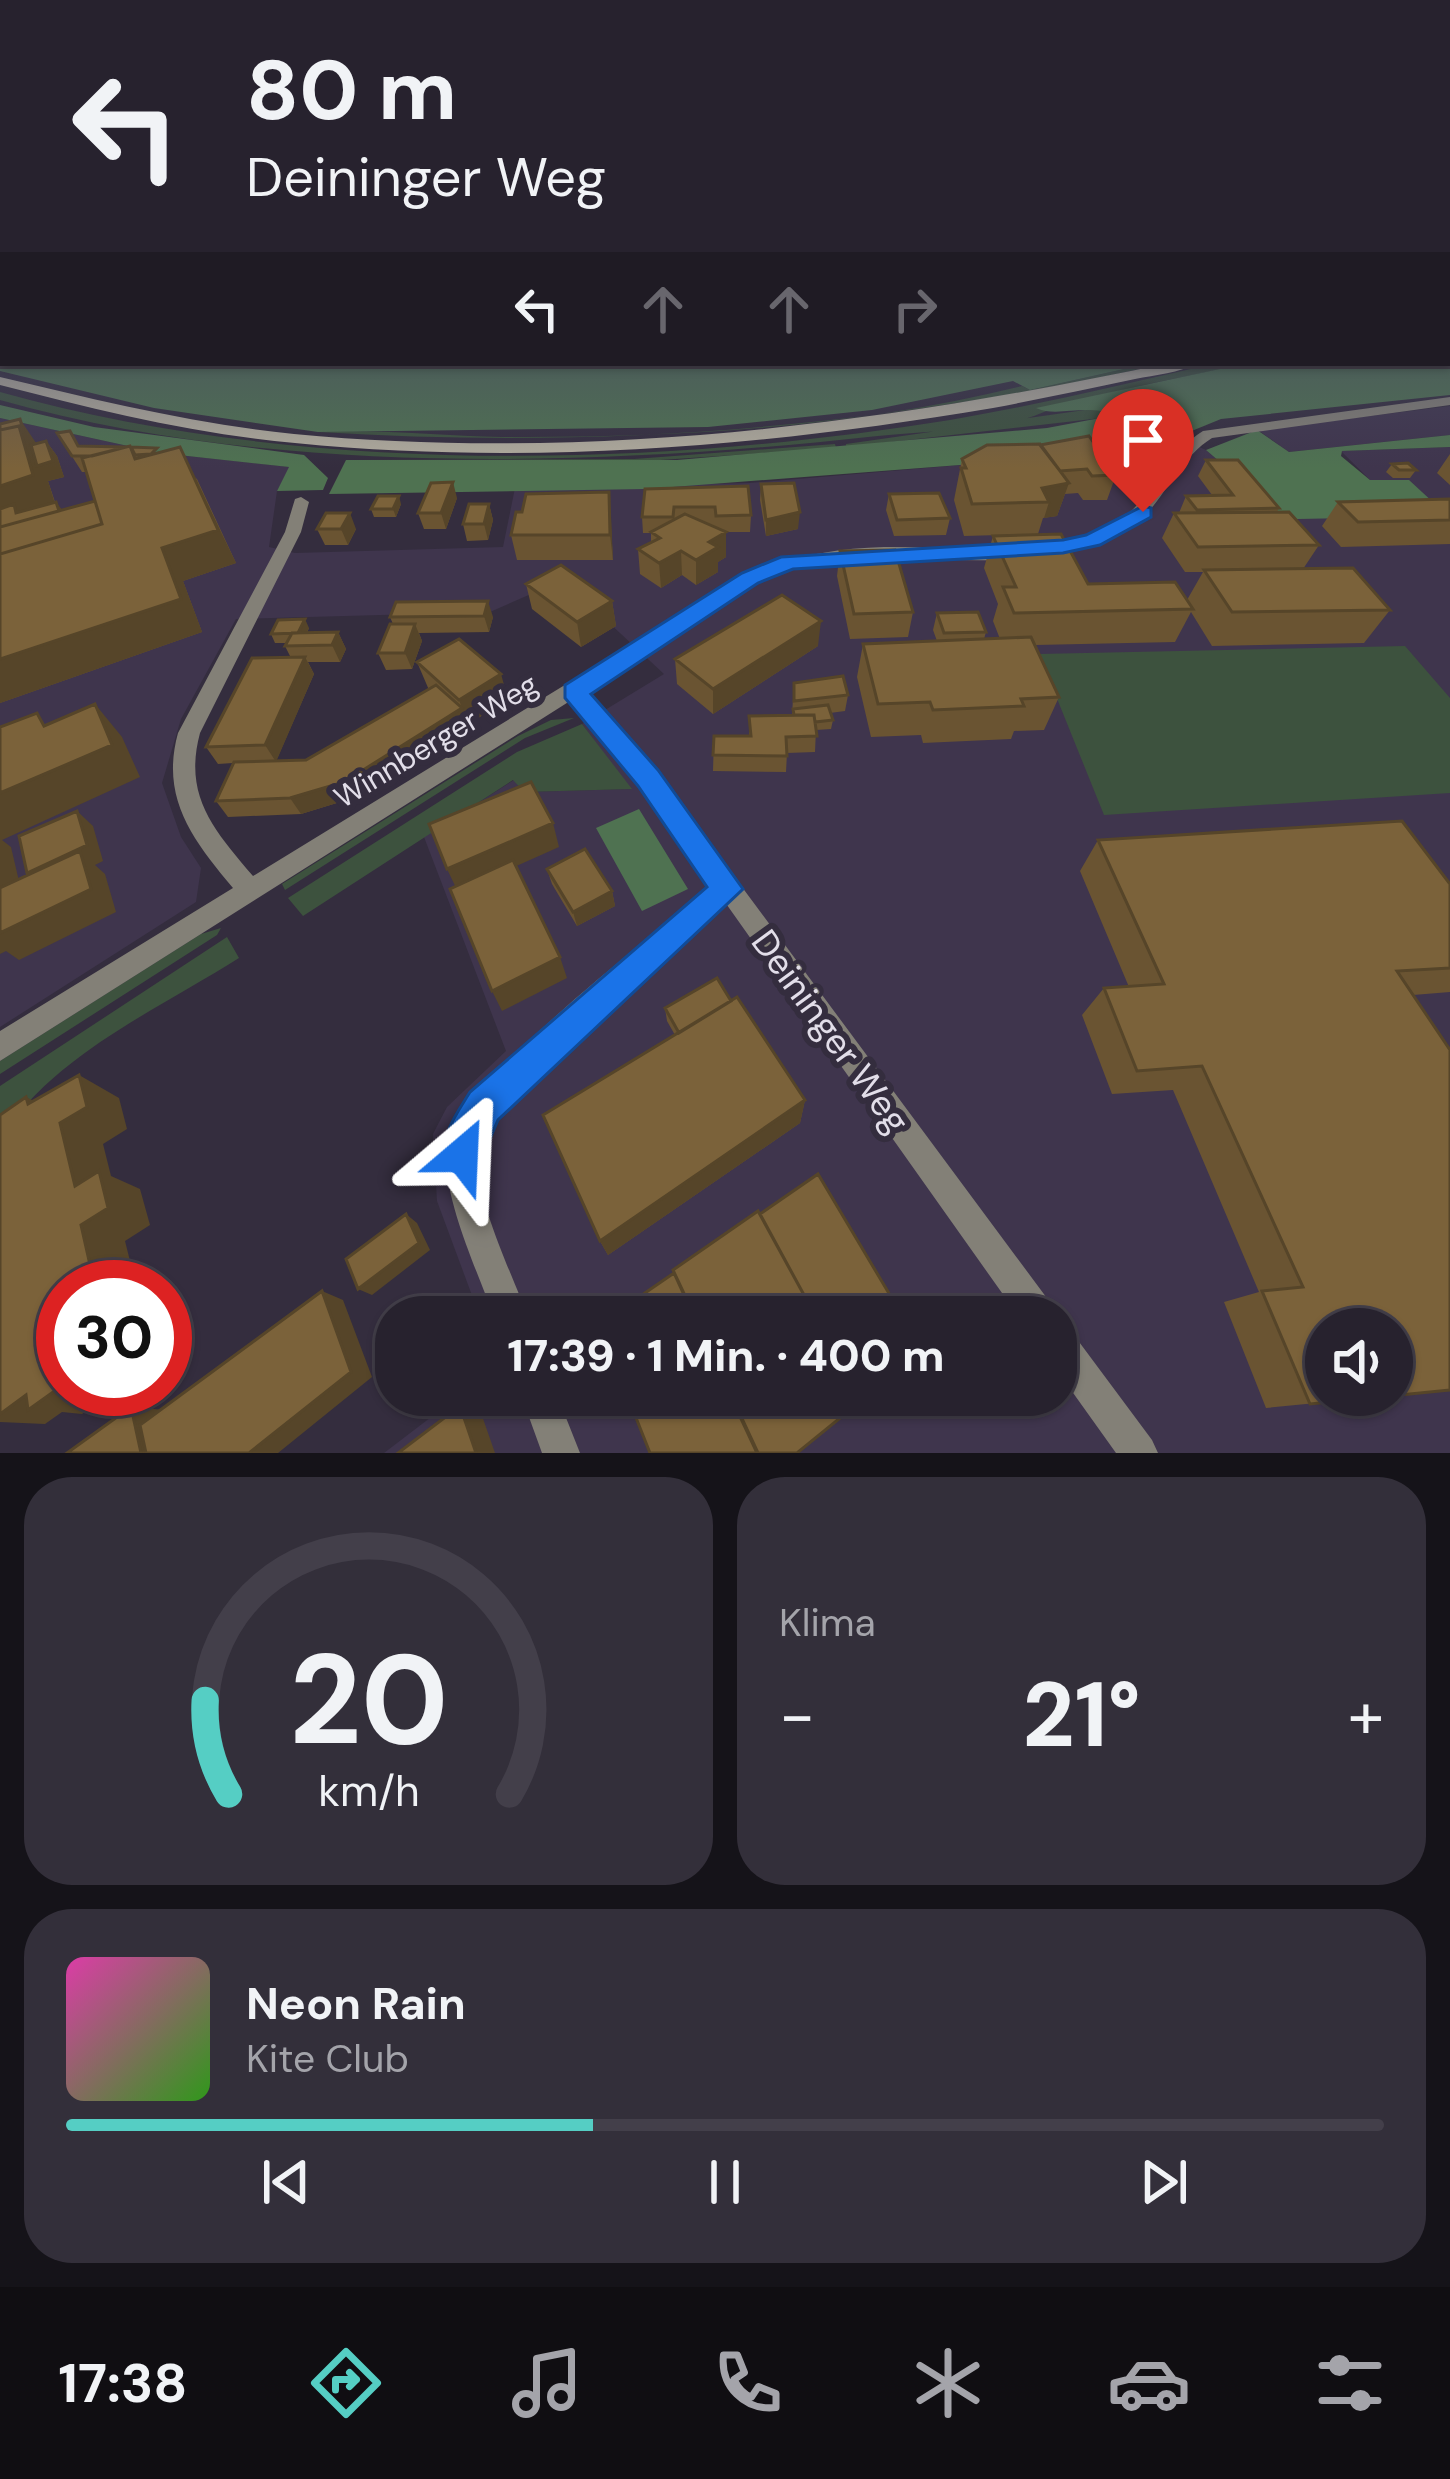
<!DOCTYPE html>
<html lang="de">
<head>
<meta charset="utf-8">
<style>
	body { margin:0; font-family:"DM Sans",sans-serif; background:#332f3a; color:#f1f3f6; height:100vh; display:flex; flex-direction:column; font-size:45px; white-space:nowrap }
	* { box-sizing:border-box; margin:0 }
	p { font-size:39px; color:#a4a4aa }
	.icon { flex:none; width:66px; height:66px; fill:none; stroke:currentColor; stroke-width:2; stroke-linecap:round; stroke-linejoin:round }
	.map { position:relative; height:1453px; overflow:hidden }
	.side { display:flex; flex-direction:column; gap:24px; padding:24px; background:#151319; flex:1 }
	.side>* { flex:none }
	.hud { position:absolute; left:0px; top:0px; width:1452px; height:366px; box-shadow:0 3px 9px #0004,0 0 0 3px #433f4a; background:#27222e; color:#f1f3f6; overflow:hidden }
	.fabs { position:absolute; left:1305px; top:1308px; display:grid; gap:24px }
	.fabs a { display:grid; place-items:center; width:108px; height:108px; border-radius:50%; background:#27222e; box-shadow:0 3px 9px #0004,0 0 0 3px #433f4a; font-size:60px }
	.speed { position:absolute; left:36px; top:1260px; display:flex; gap:24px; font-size:60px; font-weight:700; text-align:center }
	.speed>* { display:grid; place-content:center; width:156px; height:156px; border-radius:50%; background:#27222e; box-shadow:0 3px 9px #0004,0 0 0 3px #433f4a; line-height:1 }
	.speed .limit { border:18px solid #d22; background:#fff; color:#111 }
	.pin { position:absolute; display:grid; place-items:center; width:102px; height:102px; color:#fff; margin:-123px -51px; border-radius:50% 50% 50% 0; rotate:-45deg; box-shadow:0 0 12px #0007 }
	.pin .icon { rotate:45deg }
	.me { position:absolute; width:132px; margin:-66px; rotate:26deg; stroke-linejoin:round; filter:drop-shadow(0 0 9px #0008) }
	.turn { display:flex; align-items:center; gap:42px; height:252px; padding:0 48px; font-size:54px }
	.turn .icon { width:156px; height:156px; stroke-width:2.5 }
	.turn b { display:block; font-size:84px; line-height:102px }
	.lanes { display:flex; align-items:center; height:114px; padding:0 48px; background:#0003; justify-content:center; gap:60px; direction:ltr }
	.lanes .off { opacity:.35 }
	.big { font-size:90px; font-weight:800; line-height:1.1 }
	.side .tile { flex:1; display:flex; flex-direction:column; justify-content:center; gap:18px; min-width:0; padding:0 42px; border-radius:48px; background:#332f3a }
	.side .dial { align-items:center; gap:0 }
	.dial svg { height:312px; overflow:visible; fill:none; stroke:#433f4a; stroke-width:7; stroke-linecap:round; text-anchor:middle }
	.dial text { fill:#f1f3f6; stroke:none }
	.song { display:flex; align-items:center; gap:36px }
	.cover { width:144px; height:144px; border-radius:18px; background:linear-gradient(135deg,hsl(320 70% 55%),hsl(110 70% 35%)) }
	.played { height:12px; border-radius:6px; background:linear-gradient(90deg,#55cec4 40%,#433f4a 40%) }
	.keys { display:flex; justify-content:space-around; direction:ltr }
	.heat { display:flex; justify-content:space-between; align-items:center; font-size:66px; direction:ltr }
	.side .tiles { flex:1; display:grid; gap:24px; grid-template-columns:1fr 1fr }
	.tile:last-child { grid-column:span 2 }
	.trip { position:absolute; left:375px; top:1296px; width:702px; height:120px; border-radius:48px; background:#27222e; box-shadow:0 3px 9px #0004,0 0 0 3px #433f4a; font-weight:800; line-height:120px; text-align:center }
	.dock { display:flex; height:192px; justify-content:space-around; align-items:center; background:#100e12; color:#a4a4aa }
	.dock .icon { width:84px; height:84px }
	.dock .on { color:#55cec4 }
	.dock b { font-size:54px; color:#f1f3f6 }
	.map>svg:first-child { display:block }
	.built { fill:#3f354d; fill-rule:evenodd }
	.green { fill:#3d523e }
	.forest { fill:#4f7251 }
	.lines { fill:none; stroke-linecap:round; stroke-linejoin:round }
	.street { fill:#838077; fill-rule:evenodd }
	.secondary { fill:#b2ad9e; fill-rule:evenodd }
	.wall { fill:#6a5432 }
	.shaded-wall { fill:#564529 }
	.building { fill:#7b623a; stroke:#564529; stroke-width:3; fill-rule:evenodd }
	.route { fill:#1a73e8; stroke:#114b97; stroke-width:3 }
	.labels { text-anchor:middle; stroke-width:12; stroke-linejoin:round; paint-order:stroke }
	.street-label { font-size:30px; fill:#e2dee9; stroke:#342d3e }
	.near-street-label { font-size:36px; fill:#e2dee9; stroke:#342d3e }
</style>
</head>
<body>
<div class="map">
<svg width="1450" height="1453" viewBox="0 0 1450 1453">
	<rect width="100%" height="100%" fill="#342d3e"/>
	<path class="built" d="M1450 406V435L1289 452 1258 430Z
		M0 418 160 453 290 467 277 491 269 547 295 553 503 547 515 488 749 483 973 464 1177 437 1206 450 1234 474 1276 525 1409 481 1370 480 1341 451 1450 447V1453H384L460 1395H1056V1317H480L437 1201 433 1134 447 1107 506 1051 424 837 514 780 524 792 630 789 582 724 664 674 563 580 490 612 236 619 181 719 162 783 181 837 201 868 196 902 0 1027ZM1326 1329H1392V1395H1326Z"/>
	<path class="green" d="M1151 363H1167C886 427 606 450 319 432 380 429 441 436 502 437 676 438 853 428 1022 386L1030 390Z
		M1217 363H1248C1182 378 1083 395 1039 414 1001 430 912 432 868 437 593 467 267 476 0 400V392C297 475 647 469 950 420 1039 405 1128 383 1217 363Z
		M1099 408 1119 416 846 447V444Z
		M835 444 836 448 631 462 346 460 634 459Z
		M1405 646 1450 698V793L1104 815 1039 654Z
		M574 718 525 738 285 890 282 884 518 736 551 720Z
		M582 724 632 789 524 792 513 780 303 916 288 898 517 752Z
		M221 928 217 935 0 1074V1061L201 934Z
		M227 937 239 958C157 1010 53 1055 0 1139V1086Z"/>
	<path class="forest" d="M0 266 3 363H1151L1030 390 1013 381 872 410 708 427 318 432 154 408 0 371Z
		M1450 329V395L1221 419 1177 437 973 464 646 489 329 494 346 460H677L1047 428 1116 415C1085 403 1057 418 1036 408L1248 363H1449Z
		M0 405 94 427 304 455 328 478 323 490 277 491 289 467 160 453 0 418Z
		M1257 430 1289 452 1450 435V447L1342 451 1341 456 1370 480H1409L1448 516 1298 519 1276 525 1234 474 1206 450Z
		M639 809 688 889 642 911 596 828Z"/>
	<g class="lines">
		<path class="street" d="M1450 397V405L1212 438C1172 463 1161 515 1118 536 1023 581 908 546 808 565 768 572 736 596 702 618 663 642 624 667 585 692L656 771 1052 1305 1057 1317 1056 1320V1317H1019L727 905C678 947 491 1097 479 1150 470 1189 514 1278 528 1317H494C480 1277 439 1190 448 1150 466 1073 649 940 713 886L640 783 570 701 0 1061V1031L233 888C193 840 160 798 178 733L285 532 295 499 301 497 309 502 301 532 200 733C183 796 214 830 253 876L756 568C799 556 840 548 884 547 956 546 1039 560 1106 529 1150 508 1162 456 1203 431Z
			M1056 1321 1068 1327 1152 1440 1158 1453H1116L1056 1369Z
			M521 1395H557L580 1453H542Z"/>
		<path class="secondary" d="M1449 316H1450V324H1449Z
			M1169 363H1196C1180 373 1155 375 1135 379 1088 389 1040 399 993 408 762 447 528 466 295 443 194 434 97 410 0 385V377C97 400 194 424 294 434 589 462 881 424 1169 363Z"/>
	</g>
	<path class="wall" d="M0 424 36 443 46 441 57 456 64 477 48 481 55 502 62 510 95 501 86 472H82L57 433 80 446 131 447 160 453 197 479 236 563 183 581 202 632 0 703Z
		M987 445 1116 475 1107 500H1083L1078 493 1065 494 1057 516 1043 518 1038 534 964 536 954 500 962 459Z
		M1450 454V485L1437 473Z
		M1206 460 1279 508 1277 512 1319 545 1303 569 1390 610 1364 643 1212 646 1191 612 1175 642 1035 645 1059 697 1044 730 1014 731 1011 739 923 743 921 735 871 737 857 677 863 644 937 641 933 630 937 613 986 632 984 639H1000L993 621 998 604 984 568 993 536 1088 584 1187 600 1203 572H1185L1162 538 1174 513H1179L1186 496 1212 495 1198 476Z
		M1392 464 1416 470 1410 478H1393L1386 472Z
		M761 484 798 529 766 536 760 500Z
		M645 489 751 515 750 532H726V557L718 562V572L696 585 682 575 661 588 640 574 638 549 651 542V533H643L642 517Z
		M609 492 613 560H517L511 535 522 512Z
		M889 494 950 518 946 535 894 536 886 510Z
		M457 498 446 529H424L418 513Z
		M1450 499V544L1341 547 1322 526 1338 502Z
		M401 504 396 517H374L371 509Z
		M489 504 493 520 488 540 467 541 463 524Z
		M317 529H356L348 545H325Z
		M840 551 913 612 908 637 850 639 837 576Z
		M526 584 612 601 616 626 581 647 532 609Z
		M396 602 493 617 489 632 419 633 422 641 412 669 386 670 378 653 393 624 390 617Z
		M309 628 307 633 338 632 346 649 340 662H308L314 674 276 761 306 760 429 690 417 662 508 699 353 798 301 814 228 817 216 801 233 763 218 764 206 747 291 658 285 646 287 643H275L271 634Z
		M818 646 713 714 677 684 675 659Z
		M794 683 848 695 845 711 830 713 833 720 831 729 816 730 815 752 787 753 786 772 713 771 714 736H749V716L792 715Z
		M1098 840 1450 884V992L1413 995 1450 1390 1266 1408 1224 1302 1259 1292 1173 1090 1112 1094 1082 1015 1104 988 1129 987 1080 871Z
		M547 869 612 891 615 906 577 926 552 884Z
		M731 1001 805 1100 800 1123 608 1255 600 1241 675 1035 667 1021 665 1008Z"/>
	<path class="shaded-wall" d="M20 419 36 443 46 441 57 456 64 477 48 481 56 507V502L68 518 0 527V486Z
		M180 447 236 563 183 581 202 632 0 703V659L162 548Z
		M453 482 457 498 446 529 441 513Z
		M1069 483 1057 516 1044 518 1049 502 1042 488Z
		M609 492 611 517 613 560 610 535Z
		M399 496 401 504 396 517 393 509Z
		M489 504 493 520 488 540 484 524Z
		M800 512 798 529 766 536V520Z
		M350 513 356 529 348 545 341 529Z
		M726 532V557L718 562V572L696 585V560L709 542Z
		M681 551 682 575 661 588 659 563Z
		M488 601 493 617 489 632 484 616Z
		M612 601 616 626 581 647 577 622Z
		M305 619 309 628 302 642 298 634Z
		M821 621 818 646 713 714V689Z
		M415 624 422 641 412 669 405 653Z
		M338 632 346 649 340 662 332 645Z
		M305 657 314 674 276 762 265 745Z
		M501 674 508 699 468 724 459 700Z
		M95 704 122 737 140 777 2 840 11 847 26 911 0 891V793Z
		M462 708 468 724 353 798 301 814 290 798Z
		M77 811 93 826 103 861 95 865 105 874 116 912 19 960 6 951 0 954V933L45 888 27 873Z
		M553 823 559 847 458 892 447 869Z
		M612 891 615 906 577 926 573 912Z
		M560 957 567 978 502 1011 492 991Z
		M79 1075 119 1098 127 1129 103 1144 111 1176 140 1189 150 1225 125 1241 134 1277 167 1287 179 1328 165 1338V1287H95L81 1225 75 1186 28 1104 26 1097 68 1118Z
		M805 1100 800 1123 608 1255 600 1241Z
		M406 1214 417 1223 430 1250 372 1295 358 1289Z
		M322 1291 343 1300 372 1377 278 1453H249Z
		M63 1385V1389H115L82 1414 62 1412 45 1424 0 1422V1414L26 1395Z
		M460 1406 480 1410 495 1453H476Z
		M131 1407 165 1410 175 1453H141Z"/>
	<path class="building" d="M20 419 24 433 19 426 0 430V424Z
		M19 426 33 475 0 486V430Z
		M70 431 78 446 126 447 92 456H72L57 433Z
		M1089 436 1116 475 1092 476 1087 469 1060 471 1040 445Z
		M46 441 53 461 37 466 31 445Z
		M1040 444 1069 483 1042 488 1049 502 972 504 961 468H966L962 459 987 445Z
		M130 446 135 459 180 447 218 530 162 548 181 599 0 659V554L102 524 82 458Z
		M131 447 157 448 151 454 135 455Z
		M1206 460H1238L1279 508 1197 510 1186 496 1233 495Z
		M1408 463 1416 470H1399L1392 464Z
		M453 482 441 513H418L431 483Z
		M794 483 800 512 766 520 761 484Z
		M748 486 751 515 716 516 715 507H674L673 517H642L645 489Z
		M609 492 610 535H511L516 512H522L526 494Z
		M939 493 950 518 897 520 889 494Z
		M378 496H399L393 509H371Z
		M1450 499V520L1358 522 1338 502Z
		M95 501 102 524 0 554V527Z
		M56 502 59 511 0 527V509L14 504 16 513Z
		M469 504H489L484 524H463Z
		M1289 512 1319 545 1198 547 1174 513Z
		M326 513H350L341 529H317Z
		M685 514 726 532 709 542 718 547 696 560 681 551 659 563 638 549 660 538 651 532Z
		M1061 534 1088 584 1175 582 1193 609 1014 613 1003 587H1016L993 536Z
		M895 550 913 612 854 614 840 551Z
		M561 565 612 601 577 622 526 584Z
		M1353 568 1390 610 1232 612 1204 570Z
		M782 595 821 621 713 689 675 659Z
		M488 601 484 616 390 617 396 602Z
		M978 612 986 632 944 633 937 613Z
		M305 619 298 633 271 634 278 620Z
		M390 624H415L405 653H378Z
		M338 632 332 645 285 646 292 633Z
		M1031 637 1059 697 1021 699 1024 706 933 710 930 702 878 704 863 644Z
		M459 639 501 674 459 700 417 662Z
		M305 657 265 745 206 747 252 658Z
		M843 676 848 695 794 701V683Z
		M436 685 462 708 344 782 290 798 216 801 234 762 306 760Z
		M95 704 112 745 0 793V727L37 713 44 726Z
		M828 705 833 720 815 722 814 715H794L793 709Z
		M814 715 817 736 786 737 787 756 713 755 714 736H751L749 716Z
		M531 782 553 823 447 869 429 824Z
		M77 811 87 845 27 873 19 836Z
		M1402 821 1450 884V968L1397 971 1450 1050V1390L1310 1404 1262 1291 1303 1287 1202 1066 1137 1071 1104 988 1164 984 1098 840ZM1326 1329H1392V1395H1326Z
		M585 849 612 891 573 912 547 869Z
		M80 851 91 889 0 933V888Z
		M513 860 560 957 492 991 450 889Z
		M717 978 731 1001 679 1033 665 1008Z
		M737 997 805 1100 600 1241 543 1115Z
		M79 1075 87 1107 60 1123 75 1186 99 1171 108 1208 81 1225 95 1287H63V1385L28 1410 26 1395 0 1414V1115L26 1097 28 1104Z
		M818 1174 903 1317H816L760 1214Z
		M758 1211 816 1317H695L673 1270Z
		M406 1214 419 1243 358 1289 346 1259Z
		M674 1273 694 1317H610Z
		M125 1275 128 1287H107Z
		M322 1291 351 1372 249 1453H146L140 1425Z
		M627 1395H730L757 1453H650Z
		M731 1395H858L861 1401 797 1453H758Z
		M460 1406 476 1453H398Z
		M131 1407 141 1453H67Z"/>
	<linearGradient id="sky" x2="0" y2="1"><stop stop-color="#1d1922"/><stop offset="0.56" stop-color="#4a4c63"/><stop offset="1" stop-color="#4a4c63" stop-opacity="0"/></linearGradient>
	<rect width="1450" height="468" fill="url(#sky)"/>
	<path class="route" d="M1143 506 1151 508V517L1100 545 1063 553 793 569 758 583 591 694 658 770 743 889 498 1120 477 1169 462 1175 448 1169C436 1141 455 1116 470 1092L707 887 638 786 565 698V685L742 573 781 557 1063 540 1086 535Z"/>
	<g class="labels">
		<g class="street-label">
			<text transform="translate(436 741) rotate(-31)" y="10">Winnberger Weg</text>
		</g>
		<g class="near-street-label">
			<text transform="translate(831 1031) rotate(54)" y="13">Deininger Weg</text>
		</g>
	</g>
</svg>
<div class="fabs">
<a><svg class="icon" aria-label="sound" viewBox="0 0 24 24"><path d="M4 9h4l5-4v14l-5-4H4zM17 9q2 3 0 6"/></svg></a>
</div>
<div class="speed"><div class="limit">30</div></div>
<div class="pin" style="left:1143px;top:512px;background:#d93025"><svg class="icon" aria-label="arrive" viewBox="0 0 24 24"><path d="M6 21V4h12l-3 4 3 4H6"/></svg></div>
<svg class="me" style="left:462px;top:1155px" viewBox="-20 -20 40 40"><path d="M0-17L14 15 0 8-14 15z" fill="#1a73e8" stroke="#fff" stroke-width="4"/></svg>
<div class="trip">17:39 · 1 Min. · 400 m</div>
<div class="hud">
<div class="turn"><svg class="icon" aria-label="left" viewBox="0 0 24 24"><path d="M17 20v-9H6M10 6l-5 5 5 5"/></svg><div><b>80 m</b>Deininger Weg</div></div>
<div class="lanes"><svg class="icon" aria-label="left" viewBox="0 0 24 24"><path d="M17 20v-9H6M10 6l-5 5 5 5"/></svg><svg class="icon off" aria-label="ahead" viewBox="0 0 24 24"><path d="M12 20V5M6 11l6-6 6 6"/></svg><svg class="icon off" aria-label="ahead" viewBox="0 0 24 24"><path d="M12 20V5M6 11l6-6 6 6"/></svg><svg class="icon off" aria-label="right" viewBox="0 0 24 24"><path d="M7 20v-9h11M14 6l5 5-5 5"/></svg></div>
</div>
</div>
<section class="side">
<div class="tiles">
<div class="tile dial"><svg viewBox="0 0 100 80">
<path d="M14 69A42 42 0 1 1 86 69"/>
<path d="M14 69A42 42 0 0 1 8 45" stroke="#55cec4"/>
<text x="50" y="56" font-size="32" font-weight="700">20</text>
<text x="50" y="72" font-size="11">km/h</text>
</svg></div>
<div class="tile"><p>Klima</p>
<div class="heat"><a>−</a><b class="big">21°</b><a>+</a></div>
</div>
<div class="tile">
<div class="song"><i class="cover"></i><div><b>Neon Rain</b><p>Kite Club</p></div></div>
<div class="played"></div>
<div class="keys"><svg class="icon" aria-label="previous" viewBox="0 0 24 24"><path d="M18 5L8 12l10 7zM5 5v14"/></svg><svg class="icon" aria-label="pause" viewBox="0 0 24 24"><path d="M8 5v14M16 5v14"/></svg><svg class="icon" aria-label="next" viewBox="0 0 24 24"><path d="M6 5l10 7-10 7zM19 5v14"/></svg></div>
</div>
</div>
</section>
<nav class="dock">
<b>17:38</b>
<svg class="icon on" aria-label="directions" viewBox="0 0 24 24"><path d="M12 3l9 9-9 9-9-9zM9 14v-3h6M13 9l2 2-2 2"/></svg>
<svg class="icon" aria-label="music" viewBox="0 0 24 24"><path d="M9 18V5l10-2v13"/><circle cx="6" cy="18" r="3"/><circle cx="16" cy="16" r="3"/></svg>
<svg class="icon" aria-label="phone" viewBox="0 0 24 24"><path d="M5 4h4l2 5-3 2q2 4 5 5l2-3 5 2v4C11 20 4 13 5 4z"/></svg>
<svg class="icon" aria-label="climate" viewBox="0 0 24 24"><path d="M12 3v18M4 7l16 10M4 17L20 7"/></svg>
<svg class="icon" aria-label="car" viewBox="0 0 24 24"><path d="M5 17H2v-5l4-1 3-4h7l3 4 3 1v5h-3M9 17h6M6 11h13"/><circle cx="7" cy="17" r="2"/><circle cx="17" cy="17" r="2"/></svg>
<svg class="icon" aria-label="filters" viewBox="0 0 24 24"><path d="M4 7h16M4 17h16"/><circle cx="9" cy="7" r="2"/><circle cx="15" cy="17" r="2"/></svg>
</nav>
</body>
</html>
